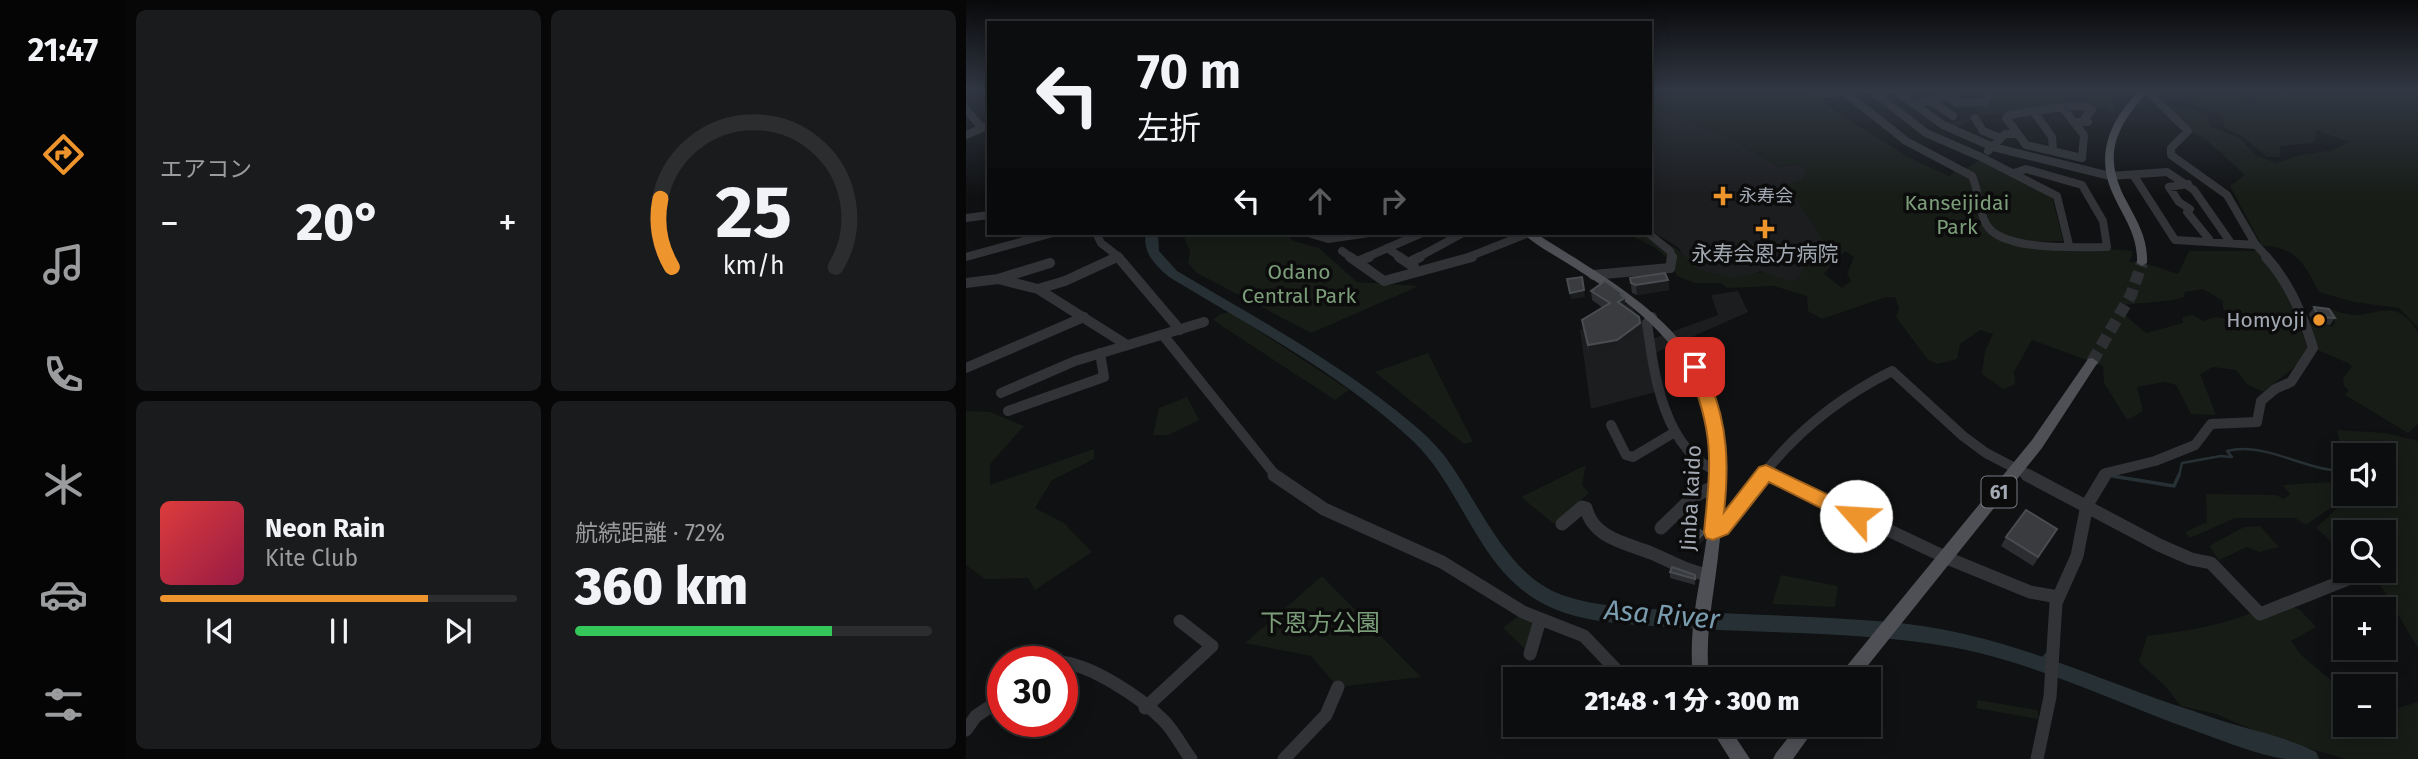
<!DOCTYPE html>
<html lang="ja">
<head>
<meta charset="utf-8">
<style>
	body { margin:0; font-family:"Fira Sans","Noto Sans JP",sans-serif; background:#1a1b1c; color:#f1f3f6; height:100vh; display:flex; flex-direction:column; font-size:26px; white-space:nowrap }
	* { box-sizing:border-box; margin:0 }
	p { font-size:23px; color:#9a9c9e }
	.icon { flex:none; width:38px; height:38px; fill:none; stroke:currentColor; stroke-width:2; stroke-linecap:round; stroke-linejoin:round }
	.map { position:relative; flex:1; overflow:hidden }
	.details { display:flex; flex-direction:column; gap:10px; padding:10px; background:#070708; width:840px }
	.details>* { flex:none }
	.guide { position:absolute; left:21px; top:21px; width:665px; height:214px; border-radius:0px; box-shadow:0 4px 18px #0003,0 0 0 2px #2c2d2e; background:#0c0d0e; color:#f1f3f6; overflow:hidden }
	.buttons { position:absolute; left:1367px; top:443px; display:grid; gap:14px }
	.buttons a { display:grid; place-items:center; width:63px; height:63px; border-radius:0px; background:#0c0d0e; box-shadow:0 4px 18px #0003,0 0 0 2px #2c2d2e; font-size:35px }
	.speed { position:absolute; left:21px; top:646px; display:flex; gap:14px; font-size:35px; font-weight:700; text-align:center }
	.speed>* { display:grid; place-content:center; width:91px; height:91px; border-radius:50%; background:#0c0d0e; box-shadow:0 4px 18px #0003,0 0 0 2px #2c2d2e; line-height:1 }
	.speed .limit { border:10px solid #d22; background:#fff; color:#111 }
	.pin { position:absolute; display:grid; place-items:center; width:60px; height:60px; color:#fff; margin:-30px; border-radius:14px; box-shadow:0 4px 10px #0006 }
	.me { position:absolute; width:77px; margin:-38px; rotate:296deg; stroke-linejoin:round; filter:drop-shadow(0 0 5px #0008) }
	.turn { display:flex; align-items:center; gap:24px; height:147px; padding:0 35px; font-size:32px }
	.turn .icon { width:91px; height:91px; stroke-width:2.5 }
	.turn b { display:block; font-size:49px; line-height:60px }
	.lanes { display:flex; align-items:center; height:66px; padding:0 35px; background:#0003; justify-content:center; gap:35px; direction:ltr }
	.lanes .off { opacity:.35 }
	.big { font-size:52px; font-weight:800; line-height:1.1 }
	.details .tile { flex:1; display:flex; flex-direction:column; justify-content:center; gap:10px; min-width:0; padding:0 24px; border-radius:10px; background:#1a1b1c }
	.details .dial { align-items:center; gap:0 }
	.dial svg { height:182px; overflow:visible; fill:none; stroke:#2c2d2e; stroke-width:7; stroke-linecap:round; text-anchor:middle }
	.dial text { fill:#f1f3f6; stroke:none }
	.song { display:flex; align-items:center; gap:21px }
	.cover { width:84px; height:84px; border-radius:10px; background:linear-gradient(135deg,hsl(0 70% 55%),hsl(340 70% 35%)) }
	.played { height:7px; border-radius:4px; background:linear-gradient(90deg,#ee942d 75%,#2c2d2e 75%) }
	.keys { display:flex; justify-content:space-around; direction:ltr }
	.heat { display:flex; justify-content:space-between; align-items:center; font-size:38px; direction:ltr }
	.charge { height:10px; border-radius:5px; background:linear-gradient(90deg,#34c759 72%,#2c2d2e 0) }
	.details .tiles { flex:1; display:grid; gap:10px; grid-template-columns:repeat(2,1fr) }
	.trip { position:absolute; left:537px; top:667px; width:378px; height:70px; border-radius:0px; background:#0c0d0e; box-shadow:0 4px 18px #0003,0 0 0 2px #2c2d2e; font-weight:800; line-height:70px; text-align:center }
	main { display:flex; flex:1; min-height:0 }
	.menu { display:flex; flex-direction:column; width:126px; justify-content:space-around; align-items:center; background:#050506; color:#9a9c9e }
	.menu .icon { width:49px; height:49px }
	.menu .selected { color:#ee942d }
	.menu b { font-size:32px; color:#f1f3f6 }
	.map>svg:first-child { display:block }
	.built { fill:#1c1d1f }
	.green { fill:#171c17; fill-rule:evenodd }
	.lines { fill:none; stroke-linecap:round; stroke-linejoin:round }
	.stream-far1 { stroke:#273135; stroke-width:2.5 }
	.stream { stroke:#273135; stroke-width:3.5 }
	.river { fill:#273135; fill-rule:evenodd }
	.major-tunnel { stroke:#2d2f32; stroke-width:12; stroke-dasharray:12 6; stroke-linecap:butt }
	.minor-far2 { stroke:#323337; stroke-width:8 }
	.minor-far1 { stroke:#323337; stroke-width:10 }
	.minor { stroke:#323337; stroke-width:13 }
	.major { fill:#4e5056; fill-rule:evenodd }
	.wall { fill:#2c2d30 }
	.shaded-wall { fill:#1b1c1e }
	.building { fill:#393b3e; stroke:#494c50; stroke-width:2 }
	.route { fill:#ee942d; stroke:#9b601d; stroke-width:2 }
	.poi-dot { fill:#ee942d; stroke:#0c0c0d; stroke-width:2.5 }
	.labels { text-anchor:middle; stroke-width:7; stroke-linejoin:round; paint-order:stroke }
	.far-poi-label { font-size:18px; fill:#a2a9b2; stroke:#0c0c0d; text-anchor:start }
	.shield { fill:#0c0c0d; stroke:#757a80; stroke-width:2 }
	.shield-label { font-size:19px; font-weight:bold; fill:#a2a9b2 }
	.park-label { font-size:21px; fill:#7b9d79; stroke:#0c0c0d }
	.poi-label { font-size:21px; fill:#a2a9b2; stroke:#0c0c0d }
	.street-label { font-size:21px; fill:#a2a9b2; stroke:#0c0c0d }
	.near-park-label { font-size:24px; fill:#7b9d79; stroke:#0c0c0d }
	.near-water-label { font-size:28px; font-style:italic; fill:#799cae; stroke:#0c0c0d }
</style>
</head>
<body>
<main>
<nav class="menu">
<b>21:47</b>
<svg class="icon selected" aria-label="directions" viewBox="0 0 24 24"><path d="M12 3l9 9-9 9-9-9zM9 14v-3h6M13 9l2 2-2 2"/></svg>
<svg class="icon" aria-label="music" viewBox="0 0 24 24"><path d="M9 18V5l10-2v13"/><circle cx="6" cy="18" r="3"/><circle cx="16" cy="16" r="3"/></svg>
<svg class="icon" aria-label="phone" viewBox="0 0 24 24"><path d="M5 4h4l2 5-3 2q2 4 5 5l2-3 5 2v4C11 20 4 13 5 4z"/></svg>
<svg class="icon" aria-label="climate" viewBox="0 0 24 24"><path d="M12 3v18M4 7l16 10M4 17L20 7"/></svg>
<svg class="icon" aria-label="car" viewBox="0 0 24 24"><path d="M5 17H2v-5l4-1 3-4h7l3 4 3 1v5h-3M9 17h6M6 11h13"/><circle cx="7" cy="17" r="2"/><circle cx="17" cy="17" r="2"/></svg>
<svg class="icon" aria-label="filters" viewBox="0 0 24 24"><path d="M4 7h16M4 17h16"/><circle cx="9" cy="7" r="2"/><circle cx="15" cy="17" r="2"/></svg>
</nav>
<section class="details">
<div class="tiles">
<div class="tile"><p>エアコン</p>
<div class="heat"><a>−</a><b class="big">20°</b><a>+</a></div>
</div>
<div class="tile dial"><svg viewBox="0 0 100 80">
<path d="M14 69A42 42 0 1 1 86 69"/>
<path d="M14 69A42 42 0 0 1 9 39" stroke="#ee942d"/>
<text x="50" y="56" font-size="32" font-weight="700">25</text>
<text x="50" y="72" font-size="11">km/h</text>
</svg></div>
<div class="tile">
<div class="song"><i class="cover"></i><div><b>Neon Rain</b><p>Kite Club</p></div></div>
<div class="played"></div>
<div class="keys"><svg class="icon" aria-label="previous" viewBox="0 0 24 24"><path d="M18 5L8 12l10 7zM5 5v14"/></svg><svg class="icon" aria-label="pause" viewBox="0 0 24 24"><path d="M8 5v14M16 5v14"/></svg><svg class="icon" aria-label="next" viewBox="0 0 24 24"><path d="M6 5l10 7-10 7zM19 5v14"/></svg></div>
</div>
<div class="tile"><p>航続距離 · 72%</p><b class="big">360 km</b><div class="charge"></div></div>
</div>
</section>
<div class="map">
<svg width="1452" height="759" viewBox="0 0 1452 759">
	<rect width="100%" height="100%" fill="#101112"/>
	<path class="built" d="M689 111 751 131 813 167 835 164 841 172 836 180 823 185 880 250 856 273 829 286 794 271 782 278 764 280 724 273 713 248 684 230V112Z
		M772 291 782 312 685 355 690 392 625 409 614 330 662 303 677 321 683 340 752 315 745 295Z"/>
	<path class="green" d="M684 90H843L873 114 944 158 983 176 992 169 1006 176 1020 225 1043 241 1167 251 1163 262H1175L1212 274 1223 251H1293L1314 274 1342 349 1331 365 1297 392 1281 384 1270 370 1247 367 1234 374 1250 415 1225 414 1210 385 1198 382 1171 387 1177 411 1161 420 1138 383 1137 366 1066 340 1048 372 1049 384 1037 389 1016 374 1019 351 1027 334 1014 330 994 344 991 359 972 364 962 360 930 317 933 308 929 297H920L856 319 842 311 841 296 808 286 761 288 755 283H729L711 276C697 247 687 247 659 233H676L699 242 711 249 733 270 768 278 796 272 823 281 832 279 837 270V251L856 239 822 185 836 180 840 172 835 164 813 167 751 131 684 109ZM877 250 888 257 881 274 885 281 876 288 858 274ZM1237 289 1257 301V308L1265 319 1250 317 1237 321 1227 315 1216 317 1217 323 1180 333 1154 311 1159 305 1207 300 1218 297 1219 292Z
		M1023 90H1126L1144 97 1149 105 1148 113 1138 108H1128L1011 116 988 129 981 125 1012 114 1008 105 1025 103Z
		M1279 90H1452V328L1433 308 1388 302 1353 292C1339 265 1330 246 1296 246L1264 186 1279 175 1238 138 1213 126 1205 107 1228 110 1241 115 1244 126 1273 138 1291 156 1310 163 1334 155 1367 150 1383 142 1350 130 1349 143 1314 146V157H1301L1277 137 1259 128 1256 116 1216 99 1269 93 1280 100 1290 101Z
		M1015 159 1086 196 1097 241H1053L1025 228 1010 178 998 170Z
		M216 233H318L328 241 353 248 391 282 453 286 345 333 231 273 222 263 224 251Z
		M1360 307C1371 312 1387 317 1399 314 1426 308 1436 307 1452 332V424L1442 433 1379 395 1383 390 1378 386 1377 378 1386 367 1384 364 1347 348 1340 324 1368 326 1369 321Z
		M264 312 383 390 369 400 247 320 254 314Z
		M462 353 507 442 498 444 409 372Z
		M221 397 233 420 202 435H187L193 408Z
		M0 411 24 412 58 426 24 464V485L128 449V459L86 480 69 508 98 523 126 552 69 590 62 578 19 579 0 565Z
		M1371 430 1420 433 1452 441V648L1412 581 1400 571 1418 570V532H1379V553L1350 528 1380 500H1418L1415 494H1418V455L1379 457 1376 455Z
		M620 465 616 485 623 493 588 524 555 497Z
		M1363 482 1374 495 1370 504 1340 525 1329 518H1269L1224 538 1219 532 1241 522 1240 494 1310 495 1318 499 1324 494 1317 485Z
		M1294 526 1313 547 1293 552 1281 547 1253 560 1243 546 1278 527Z
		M815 575 872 586 869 607 806 604Z
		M356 576 455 677 372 687 345 656 279 643Z
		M1309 602 1333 609 1350 627 1325 641 1335 655 1379 692V724H1418V712L1452 702V759H1379L1299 735 1250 714 1215 706 1199 686 1173 662 1181 636C1229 630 1266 624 1309 602Z
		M557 612 574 620 564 654 537 628Z
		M1012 700 1071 710 1073 719 1010 708Z"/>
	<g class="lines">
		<path class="stream-far1" d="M1213 476 1216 463 1255 456 1266 457 1261 451C1296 442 1332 466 1366 470"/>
		<path class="stream" d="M1146 476 1208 486 1213 475
			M1072 664 1082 653"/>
		<path class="river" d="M180 233H192L193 251 211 271C280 312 350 350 414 398 436 415 459 432 477 454 512 499 539 575 596 595 630 607 669 608 705 610 778 615 851 616 924 622 1032 632 1110 671 1209 705 1232 712 1254 721 1277 727 1302 734 1326 740 1350 752L1353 759C1343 759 1331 759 1320 759 1291 755 1255 740 1227 730 1147 702 1069 662 985 647 893 631 798 634 704 627 662 624 615 624 576 603 512 569 497 489 447 441 375 374 286 327 203 277 189 265 176 252 180 233Z"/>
		<path class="major-tunnel" d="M1126 362 1165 295 1176 263"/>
		<path class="minor-far2" d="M844 90 859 94 879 90
			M876 90 940 141 1006 176C1013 191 1012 209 1020 224 1035 252 1113 247 1141 247L1137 221 1116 185 1060 169 1048 173
			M905 90 960 133 1015 157 1091 196 1103 245
			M929 90 977 125 1027 147 1144 176 1201 172 1228 190 1265 243
			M971 90 990 103 1019 102 1022 98 1019 90
			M1180 90 1222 131 1205 148V155L1261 195 1290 245 1302 258
			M964 100 987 116
			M948 104 991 94 989 90
			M1096 107 1118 135 1116 158 1060 145 1040 118 1043 115Z
			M1096 107 1116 106 1126 110 1119 118 1122 122H1108
			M0 109 16 128
			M1068 112 1086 137 1087 151
			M1009 118 1017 131 1035 138
			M0 135 23 125
			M1022 151 1039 134H1050
			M1168 176 1209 240 1290 245
			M1222 184 1203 187 1213 202 1224 209 1221 212 1243 239
			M0 218 23 215
			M130 233 135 243 154 258
			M342 233 362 239 403 233
			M682 233 704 251 706 258
			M421 248 436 258
			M376 251 386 258
			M0 257 87 233
			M147 258 152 256
			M399 258 456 233
			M451 258 497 233
			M500 258 563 233"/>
		<path class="minor-far1" d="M152 257 214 330
			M384 257 418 281 506 257
			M433 257 448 267
			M391 262 403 257
			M442 263 454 257
			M627 275 704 268 706 257
			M32 279 84 263
			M0 283 32 279 72 289 161 345
			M72 289 99 281 151 257
			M686 317 681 323C688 375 698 451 753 472
			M197 335 310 476
			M0 368 118 317
			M35 393 109 361 238 322
			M42 411 138 377 134 353
			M645 425 660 455 667 457 709 432
			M800 472 809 476
			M796 476C830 432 876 396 926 371L997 436 1020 453 1064 476
			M1138 476 1140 473 1189 461 1229 445 1245 424 1291 422 1295 401 1309 389 1325 382 1347 348C1337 315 1323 282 1300 257"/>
		<path class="minor" d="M308 475 358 509 476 562 557 612 618 636 659 679
			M806 475 981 558 1064 592 1092 597
			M1061 475 1193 545 1225 559 1245 563 1294 614 1387 577
			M596 524 616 507 620 508C627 538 660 543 685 553 707 562 717 570 742 575
			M695 528 728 496 752 485
			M747 532 755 528 798 475
			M564 654 574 620
			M92 662C123 663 174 697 196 719 208 730 215 746 225 759
			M179 708 246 646 214 621
			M708 724 718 727 723 724
			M0 730 10 716 37 698
			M318 759 360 715 372 687
			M1071 759 1084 697 1090 603 1111 556 1121 505 1139 475"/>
		<path class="major" d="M1175 90H1183C1150 127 1135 155 1161 202 1172 223 1182 239 1181 263L1176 266 1171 263C1172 234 1157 217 1146 192 1129 154 1145 117 1175 90Z
			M557 233H569C655 288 746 332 760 446 764 478 757 514 753 547 749 591 738 634 743 679H727C723 641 729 605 736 568 752 471 760 395 683 322 657 297 626 279 596 260 583 252 568 244 557 233Z
			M1126 358 1132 362 1076 448 891 679H873L875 673 1066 440 1122 359Z
			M742 724H761L784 759H764Z
			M833 724H852L827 759H807L810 753Z"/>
	</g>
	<path class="wall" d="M664 278 702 280 703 290 671 295 666 293Z
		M625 291 657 294 659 307 674 333 651 350 623 355 616 320 637 308 626 300Z
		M1348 307 1369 318 1364 325 1347 323 1343 314Z
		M717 528 738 539 731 546 717 534Z
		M1091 529 1067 566 1035 546 1040 537Z
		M704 572 729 575V585L704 578Z"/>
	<path class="shaded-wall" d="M702 280 703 290 671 295 670 285Z
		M618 290 619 297 605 299 604 293Z
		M657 294V299L659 298V308L652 302 655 295Z
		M674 323V333L651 350 623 355 622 345Z
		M738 533V539L731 546V540Z"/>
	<path class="building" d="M699 273 702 280 670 285 665 283 664 278Z
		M616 277 618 290 604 293 601 279Z
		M639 281 657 294 655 295 659 298 652 302 673 317 674 323 651 340 622 345 616 320 644 303 625 291Z
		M1348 307 1363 309 1369 318 1352 317Z
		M1060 510 1091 529 1072 557 1040 537Z
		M724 522 738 533 731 540 717 528Z
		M706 567 729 575V579L704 572Z
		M1387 605 1390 609H1382L1380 606Z"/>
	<linearGradient id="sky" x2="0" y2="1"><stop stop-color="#09090a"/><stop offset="0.46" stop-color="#313844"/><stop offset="1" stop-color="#313844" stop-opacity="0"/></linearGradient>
	<rect width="1452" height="196" fill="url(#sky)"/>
	<path class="route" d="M729 361C738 364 740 374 744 383 762 426 763 466 758 512L793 467 800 465 896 511 899 516 896 522 890 524 883 522 803 482 762 534 747 540 740 538 738 532C745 463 749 433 721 367Z"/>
	<g class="poi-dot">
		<path d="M753.5 185.5h7v7h7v7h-7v7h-7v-7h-7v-7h7z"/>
		<path d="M795.5 218.5h7v7h7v7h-7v7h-7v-7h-7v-7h7z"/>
		<circle cx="1353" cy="320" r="7"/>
	</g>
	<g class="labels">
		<g class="far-poi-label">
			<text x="773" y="202">永寿会</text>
		</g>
		<rect class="shield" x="1015.5" y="476.5" width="35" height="31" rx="5"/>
		<g class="shield-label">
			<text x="1033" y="499">61</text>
		</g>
		<g class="park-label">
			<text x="991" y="210">Kanseijidai<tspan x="991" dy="24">Park</tspan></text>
			<text x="333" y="279">Odano<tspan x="333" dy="24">Central Park</tspan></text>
		</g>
		<g class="poi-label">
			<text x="799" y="261">永寿会恩方病院</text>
			<text x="1339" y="327" text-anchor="end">Homyoji</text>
		</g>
		<g class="street-label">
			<text transform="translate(725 498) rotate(-87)" y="7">Jinba kaido</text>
		</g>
		<g class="near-park-label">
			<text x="354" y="631">下恩方公園</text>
		</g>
		<g class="near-water-label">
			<text transform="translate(696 614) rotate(5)" y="10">Asa River</text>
		</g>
	</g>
</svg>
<div class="buttons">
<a><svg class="icon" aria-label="sound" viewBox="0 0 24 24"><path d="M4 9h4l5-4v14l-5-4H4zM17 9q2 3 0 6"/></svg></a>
<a><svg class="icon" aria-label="search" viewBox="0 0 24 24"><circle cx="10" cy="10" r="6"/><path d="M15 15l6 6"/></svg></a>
<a>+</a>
<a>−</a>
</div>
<div class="speed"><div class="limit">30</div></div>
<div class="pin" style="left:729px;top:367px;background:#d93025"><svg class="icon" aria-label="arrive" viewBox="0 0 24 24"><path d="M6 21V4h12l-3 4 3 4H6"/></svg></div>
<svg class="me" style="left:890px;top:516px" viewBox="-20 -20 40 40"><circle r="19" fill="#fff"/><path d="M0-13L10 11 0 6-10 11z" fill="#ee942d"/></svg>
<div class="trip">21:48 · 1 分 · 300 m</div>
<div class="guide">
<div class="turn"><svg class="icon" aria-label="left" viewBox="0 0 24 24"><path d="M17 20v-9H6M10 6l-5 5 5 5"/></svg><div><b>70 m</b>左折</div></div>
<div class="lanes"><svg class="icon" aria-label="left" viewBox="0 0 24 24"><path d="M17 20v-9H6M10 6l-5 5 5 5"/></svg><svg class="icon off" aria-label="ahead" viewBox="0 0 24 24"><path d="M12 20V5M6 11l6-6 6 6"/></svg><svg class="icon off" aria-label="right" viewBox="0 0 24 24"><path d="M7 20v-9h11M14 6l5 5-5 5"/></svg></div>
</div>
</div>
</main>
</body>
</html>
